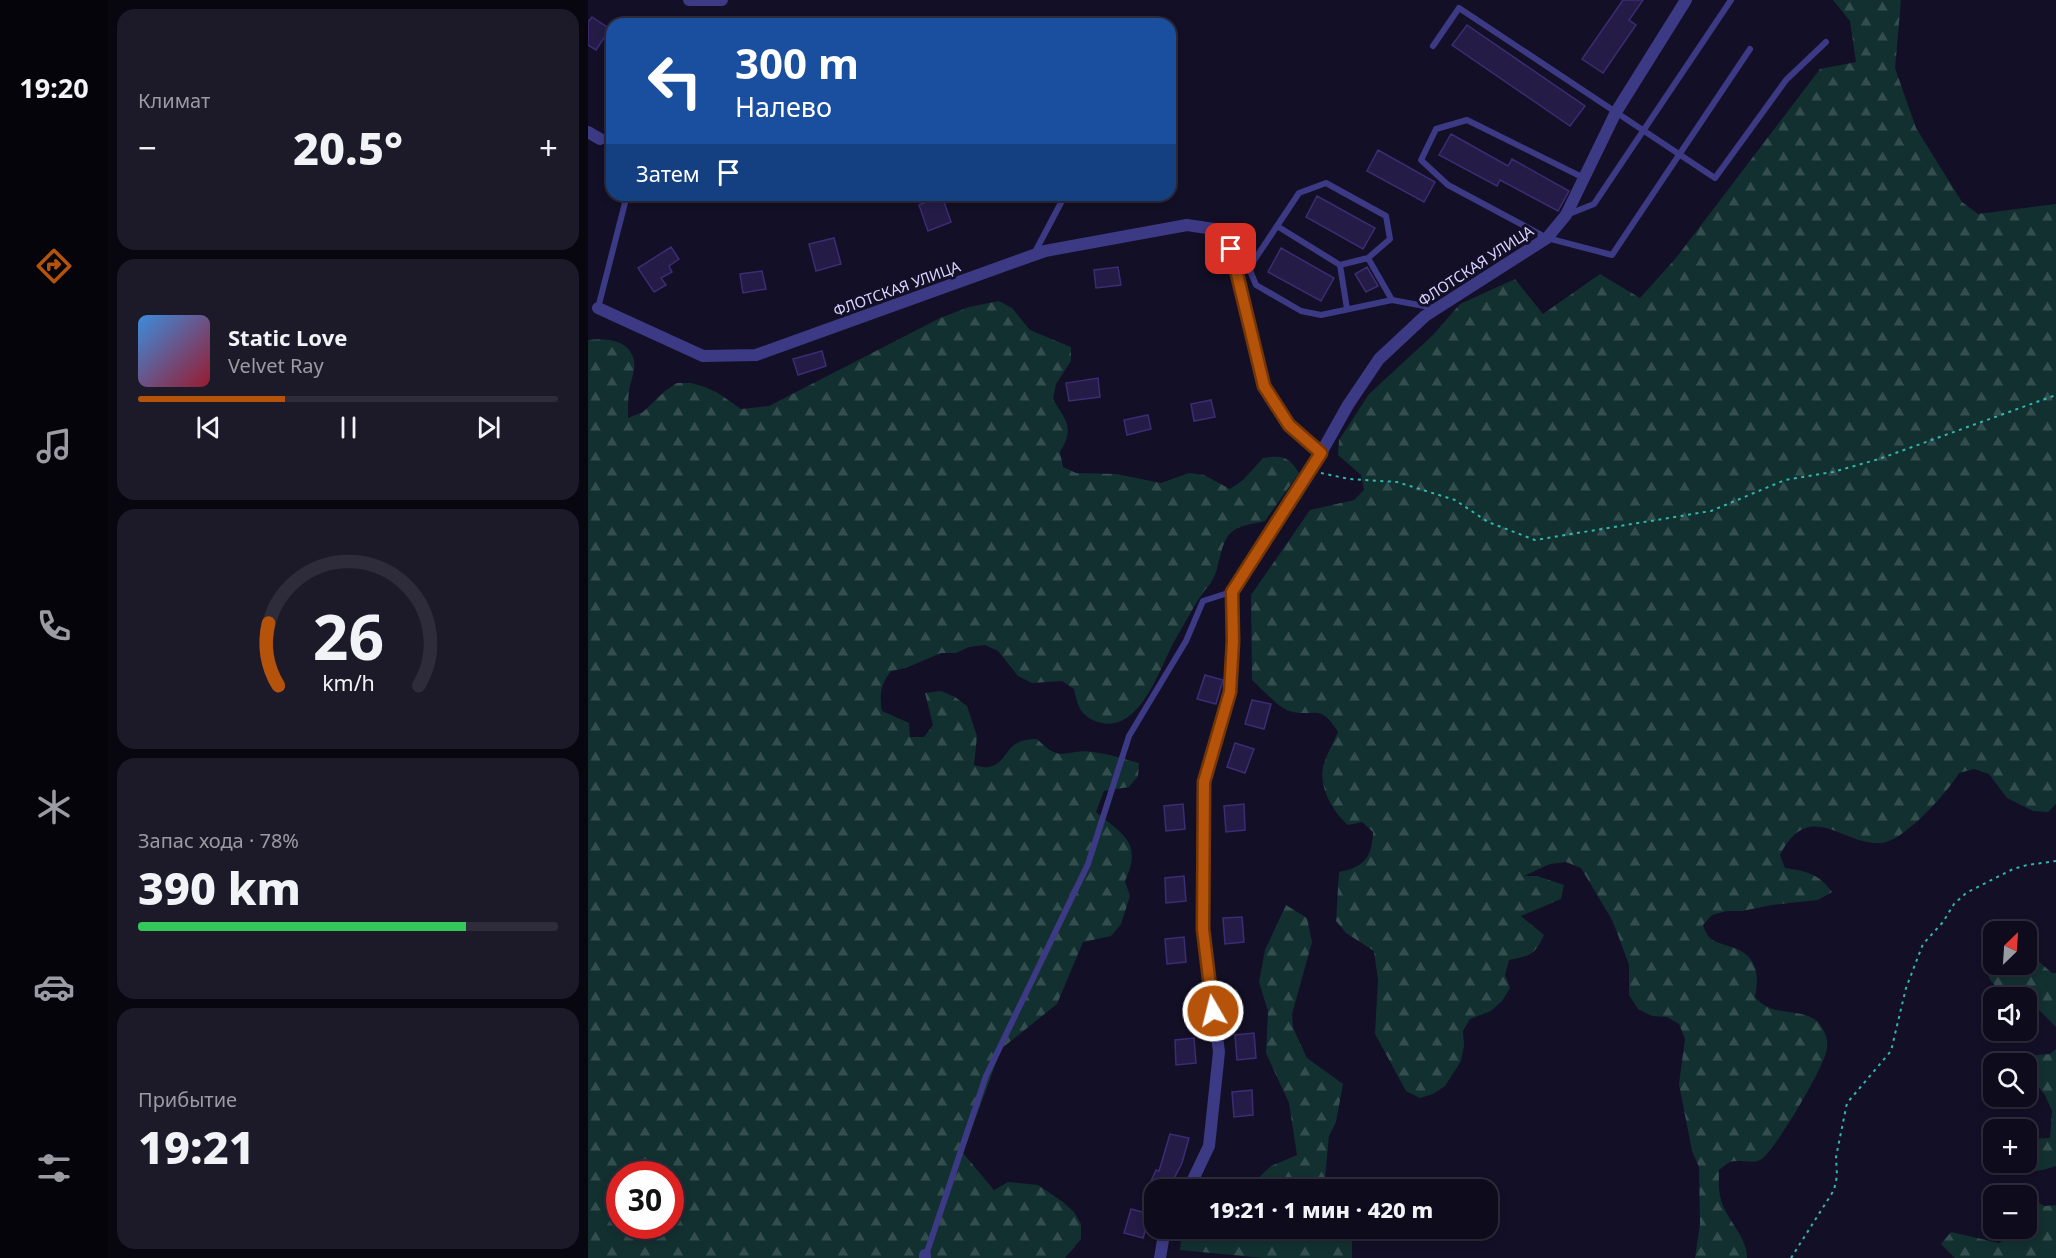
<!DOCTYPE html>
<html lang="ru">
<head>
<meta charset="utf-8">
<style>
	body { margin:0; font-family:"Noto Sans",sans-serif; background:#1c1929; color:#f1f3f6; height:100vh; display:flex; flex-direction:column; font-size:22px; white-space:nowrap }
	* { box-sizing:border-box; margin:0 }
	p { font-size:20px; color:#9b9ba3 }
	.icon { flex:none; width:33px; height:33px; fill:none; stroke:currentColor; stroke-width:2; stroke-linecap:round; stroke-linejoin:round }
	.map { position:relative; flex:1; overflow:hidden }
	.panel { display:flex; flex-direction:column; gap:9px; padding:9px; background:#08060f; width:480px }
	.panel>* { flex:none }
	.hud { position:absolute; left:18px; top:18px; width:570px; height:183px; border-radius:18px; box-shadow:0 3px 9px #0003,0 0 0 2px #2e2b3b; background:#1a4fa0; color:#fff; overflow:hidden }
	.needle { width:39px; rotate:25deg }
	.buttons { position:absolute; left:1395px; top:921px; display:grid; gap:12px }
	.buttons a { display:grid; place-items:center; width:54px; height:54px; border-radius:12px; background:#0e0b1c; box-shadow:0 3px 9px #0003,0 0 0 2px #2e2b3b; font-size:30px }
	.speed { position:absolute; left:18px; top:1161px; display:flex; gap:12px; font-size:30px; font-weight:700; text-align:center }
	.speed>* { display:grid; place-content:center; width:78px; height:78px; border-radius:50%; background:#0e0b1c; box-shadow:0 3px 9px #0003,0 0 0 2px #2e2b3b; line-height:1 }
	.speed .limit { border:9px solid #d22; background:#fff; color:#111 }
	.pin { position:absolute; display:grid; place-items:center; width:51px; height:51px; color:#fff; margin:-26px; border-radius:12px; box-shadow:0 3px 9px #0006 }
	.me { position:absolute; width:66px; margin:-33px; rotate:352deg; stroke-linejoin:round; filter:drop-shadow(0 0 4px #0008) }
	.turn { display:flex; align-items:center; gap:21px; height:126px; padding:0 30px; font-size:27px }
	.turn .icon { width:78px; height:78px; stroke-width:2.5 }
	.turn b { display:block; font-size:42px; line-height:51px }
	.then { display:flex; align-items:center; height:57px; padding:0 30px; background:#0003; gap:12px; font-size:22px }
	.big { font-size:45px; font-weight:800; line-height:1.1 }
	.panel .tile { flex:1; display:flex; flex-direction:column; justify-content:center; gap:9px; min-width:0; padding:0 21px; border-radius:18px; background:#1c1929 }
	.panel .dial { align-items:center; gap:0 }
	.dial svg { height:156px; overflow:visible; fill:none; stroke:#2e2b3b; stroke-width:7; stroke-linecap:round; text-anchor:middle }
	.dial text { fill:#f1f3f6; stroke:none }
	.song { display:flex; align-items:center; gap:18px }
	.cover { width:72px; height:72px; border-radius:9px; background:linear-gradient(135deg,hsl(210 70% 55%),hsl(350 70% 35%)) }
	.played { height:6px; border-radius:3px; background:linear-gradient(90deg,#b45309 35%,#2e2b3b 35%) }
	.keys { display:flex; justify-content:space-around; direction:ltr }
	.heat { display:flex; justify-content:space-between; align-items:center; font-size:33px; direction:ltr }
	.charge { height:9px; border-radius:4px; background:linear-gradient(90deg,#34c759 78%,#2e2b3b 0) }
	.trip { position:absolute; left:556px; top:1179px; width:354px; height:60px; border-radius:18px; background:#0e0b1c; box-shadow:0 3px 9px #0003,0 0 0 2px #2e2b3b; font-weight:800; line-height:60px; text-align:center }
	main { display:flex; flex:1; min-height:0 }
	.menu { display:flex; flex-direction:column; width:108px; justify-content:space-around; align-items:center; background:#06040b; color:#9b9ba3 }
	.menu .icon { width:42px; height:42px }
	.menu .on { color:#b45309 }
	.menu b { font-size:27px; color:#f1f3f6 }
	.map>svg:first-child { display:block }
	.forest { fill:url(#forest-firs); fill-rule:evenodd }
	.building { fill:#241b47; stroke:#3b2d73; stroke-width:1.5 }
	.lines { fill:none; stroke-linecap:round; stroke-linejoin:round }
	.path { stroke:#2fb8b0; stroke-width:2; stroke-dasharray:3 4.5; stroke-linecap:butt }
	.service { stroke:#3d3a85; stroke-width:6 }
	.minor { stroke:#3d3a85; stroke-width:12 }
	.route-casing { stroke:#753606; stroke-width:15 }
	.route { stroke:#b45309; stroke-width:10 }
	.labels { text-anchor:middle; stroke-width:6; stroke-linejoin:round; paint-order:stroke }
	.street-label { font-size:15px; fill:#d9d4ff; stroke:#130f26 }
</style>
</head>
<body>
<main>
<nav class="menu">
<b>19:20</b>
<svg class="icon on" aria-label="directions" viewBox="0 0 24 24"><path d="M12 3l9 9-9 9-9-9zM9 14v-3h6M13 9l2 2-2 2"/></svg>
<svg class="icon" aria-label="music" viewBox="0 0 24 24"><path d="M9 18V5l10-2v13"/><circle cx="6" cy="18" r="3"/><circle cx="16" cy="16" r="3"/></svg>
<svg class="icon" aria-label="phone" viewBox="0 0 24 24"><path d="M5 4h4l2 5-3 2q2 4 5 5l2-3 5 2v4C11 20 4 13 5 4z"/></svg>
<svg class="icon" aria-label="climate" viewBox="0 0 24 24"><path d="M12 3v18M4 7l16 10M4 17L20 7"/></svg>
<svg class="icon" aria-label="car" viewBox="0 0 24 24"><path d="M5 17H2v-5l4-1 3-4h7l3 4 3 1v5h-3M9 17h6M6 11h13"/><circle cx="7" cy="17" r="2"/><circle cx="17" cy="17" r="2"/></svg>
<svg class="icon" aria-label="filters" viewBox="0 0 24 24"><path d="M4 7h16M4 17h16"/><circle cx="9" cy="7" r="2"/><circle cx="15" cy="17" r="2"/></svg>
</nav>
<section class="panel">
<div class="tile"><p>Климат</p>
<div class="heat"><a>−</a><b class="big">20.5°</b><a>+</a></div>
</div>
<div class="tile">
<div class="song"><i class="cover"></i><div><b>Static Love</b><p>Velvet Ray</p></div></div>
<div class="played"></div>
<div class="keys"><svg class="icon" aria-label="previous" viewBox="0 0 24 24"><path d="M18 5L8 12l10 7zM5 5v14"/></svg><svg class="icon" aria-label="pause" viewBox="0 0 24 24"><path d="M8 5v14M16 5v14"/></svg><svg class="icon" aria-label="next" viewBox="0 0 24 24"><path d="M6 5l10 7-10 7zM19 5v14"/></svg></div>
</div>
<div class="tile dial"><svg viewBox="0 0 100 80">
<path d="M14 69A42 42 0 1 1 86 69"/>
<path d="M14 69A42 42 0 0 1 9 37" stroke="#b45309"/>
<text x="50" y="56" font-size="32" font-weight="700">26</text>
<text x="50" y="72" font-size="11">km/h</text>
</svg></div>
<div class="tile"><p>Запас хода · 78%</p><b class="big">390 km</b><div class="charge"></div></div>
<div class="tile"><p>Прибытие</p><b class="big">19:21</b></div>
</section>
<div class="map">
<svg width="1468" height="1258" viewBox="0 0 1468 1258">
	<defs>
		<pattern id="forest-firs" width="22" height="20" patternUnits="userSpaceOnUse" patternTransform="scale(1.5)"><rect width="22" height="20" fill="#12302f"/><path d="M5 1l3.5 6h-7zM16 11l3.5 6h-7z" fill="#344d4e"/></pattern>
	</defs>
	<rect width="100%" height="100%" fill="#130f26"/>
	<path class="forest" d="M1245 0H1313L1307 68 1328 128 1374 202 1390 214 1468 204V804L1460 812 1445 811 1419 798 1401 774 1386 769 1371 773C1360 792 1319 837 1298 842 1258 851 1223 794 1192 855L1197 868C1219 871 1231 874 1244 892L1230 900 1184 905 1154 911H1139L1124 915 1115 925C1116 929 1119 935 1122 938 1129 944 1140 945 1149 949 1170 958 1171 977 1167 997 1185 1019 1212 1006 1230 1022 1236 1029 1240 1038 1239 1048 1238 1065 1188 1148 1174 1159 1165 1165 1152 1159 1142 1162 1139 1163 1134 1168 1131 1170 1131 1180 1130 1190 1133 1200 1138 1219 1160 1238 1159 1258H1107L1112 1224 1111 1167 1104 1151 1091 1084 1097 1039 1091 1024 1079 1017 1064 1016 1050 1009 1041 995V965L1030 935 1024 920 993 868 978 862 962 864 936 876H949L976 885 973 899 933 916 956 935C947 955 942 956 921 960L917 975 922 988 914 1001 903 1011 882 1019 875 1031 876 1046 873 1061 857 1086 845 1094 832 1098 818 1091 787 1034 790 980 786 951 758 933 748 921 751 872C776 867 784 858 785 832L774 822 760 825C745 812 731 788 735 767 738 755 745 744 750 732 732 702 726 718 701 711 691 708 673 688 664 680L663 595 722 510 766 500 776 490 773 475 750 455 751 440 781 394 845 335 872 304 927 279 955 314 1012 274 1052 298 1088 258 1232 69 1268 62 1262 21Z
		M411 301 424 308 442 330 483 347V361L468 384 465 399C478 421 487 428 472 452L475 467 488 473 528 474 573 483 601 473 616 475 642 489 655 480 675 458C694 455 701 456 711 473L677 521C663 525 649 524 640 536 631 549 632 566 625 579 622 585 617 589 614 594 604 609 595 626 586 642 571 669 551 738 507 721 492 715 489 704 486 689L474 681 444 683 430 676 410 651 397 645 381 647 368 653H353L318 668 303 671C293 684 291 694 294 711L321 723 322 737H336L345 725 337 693 353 691 367 697 379 706 389 736 386 765C390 766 397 768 401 767 423 762 414 739 449 739 474 765 478 748 505 752 521 754 536 759 551 763L550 776 541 787 516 791 508 812C535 835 555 842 537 881L542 896 533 924 523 936 495 942 469 1004 413 1049 375 1153 406 1190 420 1182 450 1185 475 1202 486 1212 493 1224V1239L477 1258H0V340C16 338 39 339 45 357 49 368 43 380 41 390 40 399 40 409 40 418L55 412 77 391 89 383H103L117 387 130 393 153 409 181 406 352 318 381 307ZM32 1174H82V1226H32Z
		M698 905 719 918 724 942 704 1014 705 1028 719 1058 755 1084 748 1122 741 1136 736 1189H614L620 1177 667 1181 683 1166 709 1155 701 1103 678 1053 680 1011 671 982 677 950Z
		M1405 950 1406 964H1438L1439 951 1464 973H1468V1027L1449 1008 1439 1003 1438 998C1423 998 1399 986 1399 969 1399 964 1400 959 1401 954Z
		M1468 1049V1166C1453 1171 1432 1177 1420 1163L1438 1162 1439 1139 1462 1138 1464 1111 1457 1095 1447 1083 1441 1068 1447 1055 1462 1054Z
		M1439 1197 1457 1206 1468 1205V1258H1367L1353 1244 1363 1232 1411 1243 1423 1236 1417 1229 1438 1228Z
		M761 1229 764 1233V1258H675L592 1250 594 1229Z"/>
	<path class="building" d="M1035 0H1055L1041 20 1048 25 1015 73 994 59Z
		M4 17 22 29 8 50 0 45V22Z
		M879 25 997 106 982 126 864 45Z
		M863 134 920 166 924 159 981 191 970 211 912 180 909 186 851 155Z
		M790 150 847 182 836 202 779 171Z
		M354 196 363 222 340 231 331 205Z
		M729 196 787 228 775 249 718 217Z
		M246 238 253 264 228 271 221 244Z
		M83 247 91 259 81 266 84 272 73 278 78 285 66 292 50 268Z
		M693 248 746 278 733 301 680 272Z
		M530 267 533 285 508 288 506 270Z
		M779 267 790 286 778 292 767 274Z
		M174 271 178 289 155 293 152 274Z
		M234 351 238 366 210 375 205 359Z
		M510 378 512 397 481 401 478 383Z
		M623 400 627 417 606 421 603 404Z
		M560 415 563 429 539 435 536 420Z
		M617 675 635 680 628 704 609 699Z
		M664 700 683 704 676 729 657 724Z
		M647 743 666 749 657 773 639 767Z
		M595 804 597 829 578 831 576 806Z
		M656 804 657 830 638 832 636 806Z
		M596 876 598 901 578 903 577 878Z
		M654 917 656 942 637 944 635 918Z
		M596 937 598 962 579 964 577 939Z
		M666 1033 668 1058 649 1060 647 1035Z
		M606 1038 608 1063 588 1065 587 1040Z
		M664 1090 665 1115 646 1117 644 1092Z
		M582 1134 601 1138 594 1163 580 1190H559L568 1170 571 1171Z
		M543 1209 562 1214 555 1238 536 1233Z"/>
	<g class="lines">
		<path class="path" d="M733 473 761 479 809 482 867 500 900 522 947 540 1123 511 1197 480 1245 472 1291 459 1468 395
			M1203 1258 1246 1190 1249 1176 1248 1157 1259 1103 1303 1051 1318 988 1335 944 1355 922 1366 904 1378 893 1425 869 1439 865 1468 861"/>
		<path class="service" d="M845 46 871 8 1127 178 1198 80 1238 42
			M12 139 24 141
			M996 178 879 120 848 129 833 160 860 185 959 238 1024 255 1162 49
			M981 214 1006 204 1143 0
			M689 226 752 265 780 258
			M447 252 477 195
			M752 265 759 309
			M804 300 780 258 802 239 798 216 738 183 711 193 661 268 668 285 713 311 733 315 804 300 847 308
			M10 308 39 195
			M338 1255 398 1076 500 864 541 736 598 641 615 601 643 592"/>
		<path class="minor" d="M101 0H134
			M0 132 12 139
			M10 308 115 356 168 355 457 251 599 225 626 229 643 249 676 386 701 425 733 453
			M600 1190 621 1146 631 1052 615 929 616 782 643 692 645 641 643 592 733 453 760 405 791 359 837 316 959 238 978 215 1028 112 1098 0
			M337 1255V1258
			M572 1258 575 1240 580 1228"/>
	</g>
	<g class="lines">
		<g class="route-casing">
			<path id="route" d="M625 1011 615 929 616 782 642 692 645 641 644 592 733 453 701 425 676 386 643 249"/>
		</g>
		<use href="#route" class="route"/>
	</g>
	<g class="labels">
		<g class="street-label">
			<text transform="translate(888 266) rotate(-33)" y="5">ФЛОТСКАЯ УЛИЦА</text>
			<text transform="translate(309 289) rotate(-20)" y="5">ФЛОТСКАЯ УЛИЦА</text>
		</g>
	</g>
</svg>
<div class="buttons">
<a><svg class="needle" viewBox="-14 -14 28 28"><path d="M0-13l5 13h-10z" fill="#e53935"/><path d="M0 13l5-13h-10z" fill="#9b9ba3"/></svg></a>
<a><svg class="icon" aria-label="sound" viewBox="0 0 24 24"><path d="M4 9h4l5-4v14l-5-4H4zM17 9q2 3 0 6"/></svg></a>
<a><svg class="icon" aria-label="search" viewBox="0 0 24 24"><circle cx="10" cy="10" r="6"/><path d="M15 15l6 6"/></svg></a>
<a>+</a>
<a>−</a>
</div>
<div class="speed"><div class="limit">30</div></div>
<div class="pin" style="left:643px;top:249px;background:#d93025"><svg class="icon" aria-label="arrive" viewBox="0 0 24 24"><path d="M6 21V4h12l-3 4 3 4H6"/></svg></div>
<svg class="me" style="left:625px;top:1011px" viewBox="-20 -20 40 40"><circle r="17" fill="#b45309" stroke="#fff" stroke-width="3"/><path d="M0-11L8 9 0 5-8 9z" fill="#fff"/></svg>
<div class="trip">19:21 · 1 мин · 420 m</div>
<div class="hud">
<div class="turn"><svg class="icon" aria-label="left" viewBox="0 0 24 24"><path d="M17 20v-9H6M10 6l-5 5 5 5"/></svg><div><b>300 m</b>Налево</div></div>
<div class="then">Затем<svg class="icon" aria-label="arrive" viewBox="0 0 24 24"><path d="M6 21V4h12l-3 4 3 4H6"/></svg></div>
</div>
</div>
</main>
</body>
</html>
